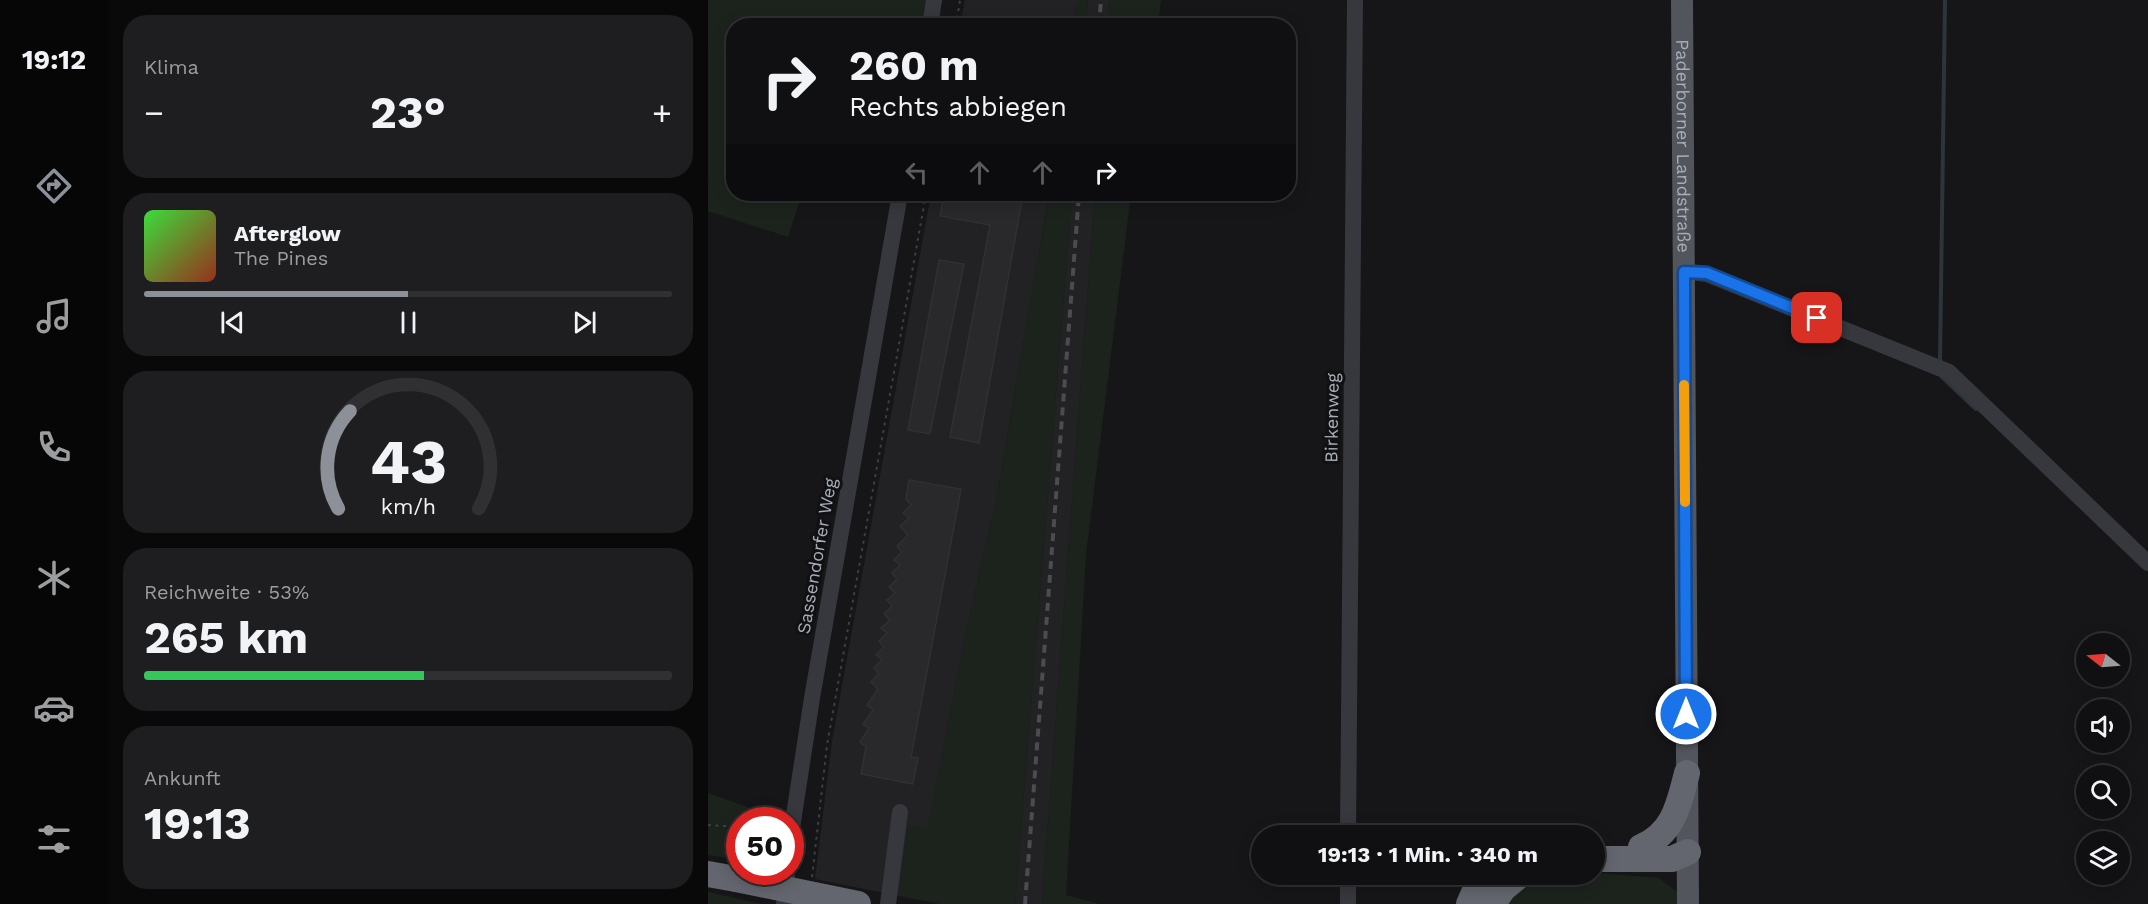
<!DOCTYPE html>
<html lang="de">
<head>
<meta charset="utf-8">
<style>
	body { margin:0; font-family:"Work Sans",sans-serif; background:#1e1e20; color:#f1f3f6; height:100vh; display:flex; flex-direction:column; font-size:22px; white-space:nowrap }
	* { box-sizing:border-box; margin:0 }
	p { font-size:20px; color:#9c9d9f }
	.icon { flex:none; width:33px; height:33px; fill:none; stroke:currentColor; stroke-width:2; stroke-linecap:round; stroke-linejoin:round }
	.map { position:relative; flex:1; overflow:hidden }
	.panel { display:flex; flex-direction:column; gap:15px; padding:15px; background:#09090a; width:600px }
	.panel>* { flex:none }
	.guide { position:absolute; left:18px; top:18px; width:570px; height:183px; border-radius:24px; box-shadow:0 3px 15px #0003,0 0 0 2px #303032; background:#101012; color:#f1f3f6; overflow:hidden }
	.needle { width:39px; rotate:287deg }
	.controls { position:absolute; left:1368px; top:633px; display:grid; gap:12px }
	.controls a { display:grid; place-items:center; width:54px; height:54px; border-radius:50%; background:#101012; box-shadow:0 3px 15px #0003,0 0 0 2px #303032; font-size:30px }
	.speed { position:absolute; left:18px; top:807px; display:flex; gap:12px; font-size:30px; font-weight:700; text-align:center }
	.speed>* { display:grid; place-content:center; width:78px; height:78px; border-radius:50%; background:#101012; box-shadow:0 3px 15px #0003,0 0 0 2px #303032; line-height:1 }
	.speed .limit { border:9px solid #d22; background:#fff; color:#111 }
	.pin { position:absolute; display:grid; place-items:center; width:51px; height:51px; color:#fff; margin:-26px; border-radius:12px; box-shadow:0 3px 9px #0006 }
	.me { position:absolute; width:66px; margin:-33px; rotate:0deg; stroke-linejoin:round; filter:drop-shadow(0 0 4px #0008) }
	.turn { display:flex; align-items:center; gap:21px; height:126px; padding:0 24px; font-size:27px }
	.turn .icon { width:78px; height:78px; stroke-width:2.5 }
	.turn b { display:block; font-size:42px; line-height:51px }
	.lanes { display:flex; align-items:center; height:57px; padding:0 24px; background:#0003; justify-content:center; gap:30px; direction:ltr }
	.lanes .off { opacity:.35 }
	.big { font-size:45px; font-weight:700; line-height:1.1 }
	.panel .tile { flex:1; display:flex; flex-direction:column; justify-content:center; gap:9px; min-width:0; padding:0 21px; border-radius:24px; background:#1e1e20 }
	.panel .dial { align-items:center; gap:0 }
	.dial svg { height:156px; overflow:visible; fill:none; stroke:#303032; stroke-width:7; stroke-linecap:round; text-anchor:middle }
	.dial text { fill:#f1f3f6; stroke:none }
	.song { display:flex; align-items:center; gap:18px }
	.cover { width:72px; height:72px; border-radius:9px; background:linear-gradient(135deg,hsl(120 70% 55%),hsl(10 70% 35%)) }
	.played { height:6px; border-radius:3px; background:linear-gradient(90deg,#8c9099 50%,#303032 50%) }
	.keys { display:flex; justify-content:space-around; direction:ltr }
	.heat { display:flex; justify-content:space-between; align-items:center; font-size:33px; direction:ltr }
	.charge { height:9px; border-radius:4px; background:linear-gradient(90deg,#34c759 53%,#303032 0) }
	.trip { position:absolute; left:543px; top:825px; width:354px; height:60px; border-radius:30px; background:#101012; box-shadow:0 3px 15px #0003,0 0 0 2px #303032; font-weight:700; line-height:60px; text-align:center }
	main { display:flex; flex:1; min-height:0 }
	.dock { display:flex; flex-direction:column; width:108px; justify-content:space-around; align-items:center; background:#060607; color:#9c9d9f }
	.dock .icon { width:42px; height:42px }
	.dock .active { color:#8c9099 }
	.dock b { font-size:27px; color:#f1f3f6 }
	.map>svg:first-child { display:block }
	.built { fill:#222225 }
	.green { fill:#1c231d }
	.lines { fill:none; stroke-linecap:round; stroke-linejoin:round }
	.stream { stroke:#2c353c; stroke-width:4 }
	.building { fill:#29292c; stroke:#303034; stroke-width:1.5 }
	.path { stroke:#3d3f44; stroke-width:2; stroke-dasharray:3 4.5; stroke-linecap:butt }
	.minor { stroke:#37383d; stroke-width:16 }
	.major { stroke:#53555c; stroke-width:22 }
	.highway { stroke:#63666e; stroke-width:26 }
	.rail { stroke:#4a4c52; stroke-width:4; stroke-dasharray:8 6; stroke-linecap:butt }
	.highway-bridge { stroke:#63666e; stroke-width:26 }
	.route-casing { stroke:#114b97; stroke-width:15 }
	.route { stroke:#1a73e8; stroke-width:10 }
	.slow { stroke:#f59e0b; stroke-width:10 }
	.labels { text-anchor:middle; stroke-width:6; stroke-linejoin:round; paint-order:stroke }
	.street-label { font-size:18px; fill:#a8adb8; stroke:#111113 }
</style>
</head>
<body>
<main>
<nav class="dock">
<b>19:12</b>
<svg class="icon active" aria-label="directions" viewBox="0 0 24 24"><path d="M12 3l9 9-9 9-9-9zM9 14v-3h6M13 9l2 2-2 2"/></svg>
<svg class="icon" aria-label="music" viewBox="0 0 24 24"><path d="M9 18V5l10-2v13"/><circle cx="6" cy="18" r="3"/><circle cx="16" cy="16" r="3"/></svg>
<svg class="icon" aria-label="phone" viewBox="0 0 24 24"><path d="M5 4h4l2 5-3 2q2 4 5 5l2-3 5 2v4C11 20 4 13 5 4z"/></svg>
<svg class="icon" aria-label="climate" viewBox="0 0 24 24"><path d="M12 3v18M4 7l16 10M4 17L20 7"/></svg>
<svg class="icon" aria-label="car" viewBox="0 0 24 24"><path d="M5 17H2v-5l4-1 3-4h7l3 4 3 1v5h-3M9 17h6M6 11h13"/><circle cx="7" cy="17" r="2"/><circle cx="17" cy="17" r="2"/></svg>
<svg class="icon" aria-label="filters" viewBox="0 0 24 24"><path d="M4 7h16M4 17h16"/><circle cx="9" cy="7" r="2"/><circle cx="15" cy="17" r="2"/></svg>
</nav>
<section class="panel">
<div class="tile"><p>Klima</p>
<div class="heat"><a>−</a><b class="big">23°</b><a>+</a></div>
</div>
<div class="tile">
<div class="song"><i class="cover"></i><div><b>Afterglow</b><p>The Pines</p></div></div>
<div class="played"></div>
<div class="keys"><svg class="icon" aria-label="previous" viewBox="0 0 24 24"><path d="M18 5L8 12l10 7zM5 5v14"/></svg><svg class="icon" aria-label="pause" viewBox="0 0 24 24"><path d="M8 5v14M16 5v14"/></svg><svg class="icon" aria-label="next" viewBox="0 0 24 24"><path d="M6 5l10 7-10 7zM19 5v14"/></svg></div>
</div>
<div class="tile dial"><svg viewBox="0 0 100 80">
<path d="M14 69A42 42 0 1 1 86 69"/>
<path d="M14 69A42 42 0 0 1 20 19" stroke="#8c9099"/>
<text x="50" y="56" font-size="32" font-weight="700">43</text>
<text x="50" y="72" font-size="11">km/h</text>
</svg></div>
<div class="tile"><p>Reichweite · 53%</p><b class="big">265 km</b><div class="charge"></div></div>
<div class="tile"><p>Ankunft</p><b class="big">19:13</b></div>
</section>
<div class="map">
<svg width="1440" height="904" viewBox="0 0 1440 904">
	<rect width="100%" height="100%" fill="#161618"/>
	<path class="built" d="M257 0H369L366 25 252 26Z
		M380 0H402L400 25 378 26Z
		M223 194H341L289 496 257 637 220 829 200 826 191 896 107 879 124 741Z
		M364 194H387L334 904H307Z"/>
	<path class="green" d="M0 0H220L216 25 26 26V194H94L80 237 0 211Z
		M369 0H380L378 25H366Z
		M402 0H453L450 25H400Z
		M341 194H364L307 904H232L191 896 200 826 220 828 257 637 289 496Z
		M387 194H423L378 554 358 895 392 904H334Z
		M0 793 56 813 54 820H32L31 860 0 855Z
		M887 873 951 878 969 892V904H795L816 883 858 875Z
		M0 892 53 904H0Z"/>
	<g class="lines">
		<path class="stream" d="M1232 360 1237 0
			M1234 377 1268 409"/>
	</g>
	<path class="building" d="M236 194H315L271 443 242 437 282 225 232 216Z
		M231 260 256 264 222 434 200 430Z
		M201 480 253 489 203 757 210 758 205 784 153 774 158 747 152 742 161 728 155 724 165 710 159 705 170 689 163 682 171 674 166 668 174 660 168 655 176 647 171 641 179 633 173 628 182 620 176 614 184 606 179 600 187 593 181 587 189 579 184 573 192 565 186 560 194 552 189 546 200 535 192 526 201 518 195 513 203 505 198 499Z"/>
	<g class="lines">
		<path class="path" d="M248 26 252 0
			M0 825 32 827
			M104 877 119 745 218 194"/>
		<path class="minor" d="M222 26 226 0
			M976 271 999 274 1241 372 1440 563
			M640 836 647 0
			M82 841 104 698 192 194
			M76 904 79 872
			M180 904 192 812
			M640 904V874"/>
		<path class="major" id="s1" d="M974 0 980 904"/>
		<path class="highway" d="M933 847C966 833 971 804 979 773
			M886 859H964L980 852
			M0 874 28 879
			M761 904 769 886 778 874
			M785 904 795 889 813 874"/>
		<path class="rail" d="M391 26 393 0
			M317 904 371 194"/>
		<path class="highway-bridge" d="M28 879 150 904"/>
	</g>
	<g class="lines">
		<g class="route-casing">
			<path id="route" d="M978 714 976 272 999 273 1109 318"/>
		</g>
		<use href="#route" class="route"/>
		<path class="slow" d="M976 385 977 502"/>
	</g>
	<g class="labels">
		<g class="street-label">
			<text dy="6" stroke="none"><textPath href="#s1" startOffset="146">Paderborner Landstraße</textPath></text>
			<text transform="translate(624 418) rotate(-89)" y="6">Birkenweg</text>
			<text transform="translate(109 556) rotate(-80)" y="6">Sassendorfer Weg</text>
		</g>
	</g>
</svg>
<div class="controls">
<a><svg class="needle" viewBox="-14 -14 28 28"><path d="M0-13l5 13h-10z" fill="#e53935"/><path d="M0 13l5-13h-10z" fill="#9c9d9f"/></svg></a>
<a><svg class="icon" aria-label="sound" viewBox="0 0 24 24"><path d="M4 9h4l5-4v14l-5-4H4zM17 9q2 3 0 6"/></svg></a>
<a><svg class="icon" aria-label="search" viewBox="0 0 24 24"><circle cx="10" cy="10" r="6"/><path d="M15 15l6 6"/></svg></a>
<a><svg class="icon" aria-label="layers" viewBox="0 0 24 24"><path d="M12 4l9 5-9 5-9-5zM3 14l9 5 9-5"/></svg></a>
</div>
<div class="speed"><div class="limit">50</div></div>
<div class="pin" style="left:1109px;top:318px;background:#d93025"><svg class="icon" aria-label="arrive" viewBox="0 0 24 24"><path d="M6 21V4h12l-3 4 3 4H6"/></svg></div>
<svg class="me" style="left:978px;top:714px" viewBox="-20 -20 40 40"><circle r="17" fill="#1a73e8" stroke="#fff" stroke-width="3"/><path d="M0-11L8 9 0 5-8 9z" fill="#fff"/></svg>
<div class="trip">19:13 · 1 Min. · 340 m</div>
<div class="guide">
<div class="turn"><svg class="icon" aria-label="right" viewBox="0 0 24 24"><path d="M7 20v-9h11M14 6l5 5-5 5"/></svg><div><b>260 m</b>Rechts abbiegen</div></div>
<div class="lanes"><svg class="icon off" aria-label="left" viewBox="0 0 24 24"><path d="M17 20v-9H6M10 6l-5 5 5 5"/></svg><svg class="icon off" aria-label="ahead" viewBox="0 0 24 24"><path d="M12 20V5M6 11l6-6 6 6"/></svg><svg class="icon off" aria-label="ahead" viewBox="0 0 24 24"><path d="M12 20V5M6 11l6-6 6 6"/></svg><svg class="icon" aria-label="right" viewBox="0 0 24 24"><path d="M7 20v-9h11M14 6l5 5-5 5"/></svg></div>
</div>
</div>
</main>
</body>
</html>
